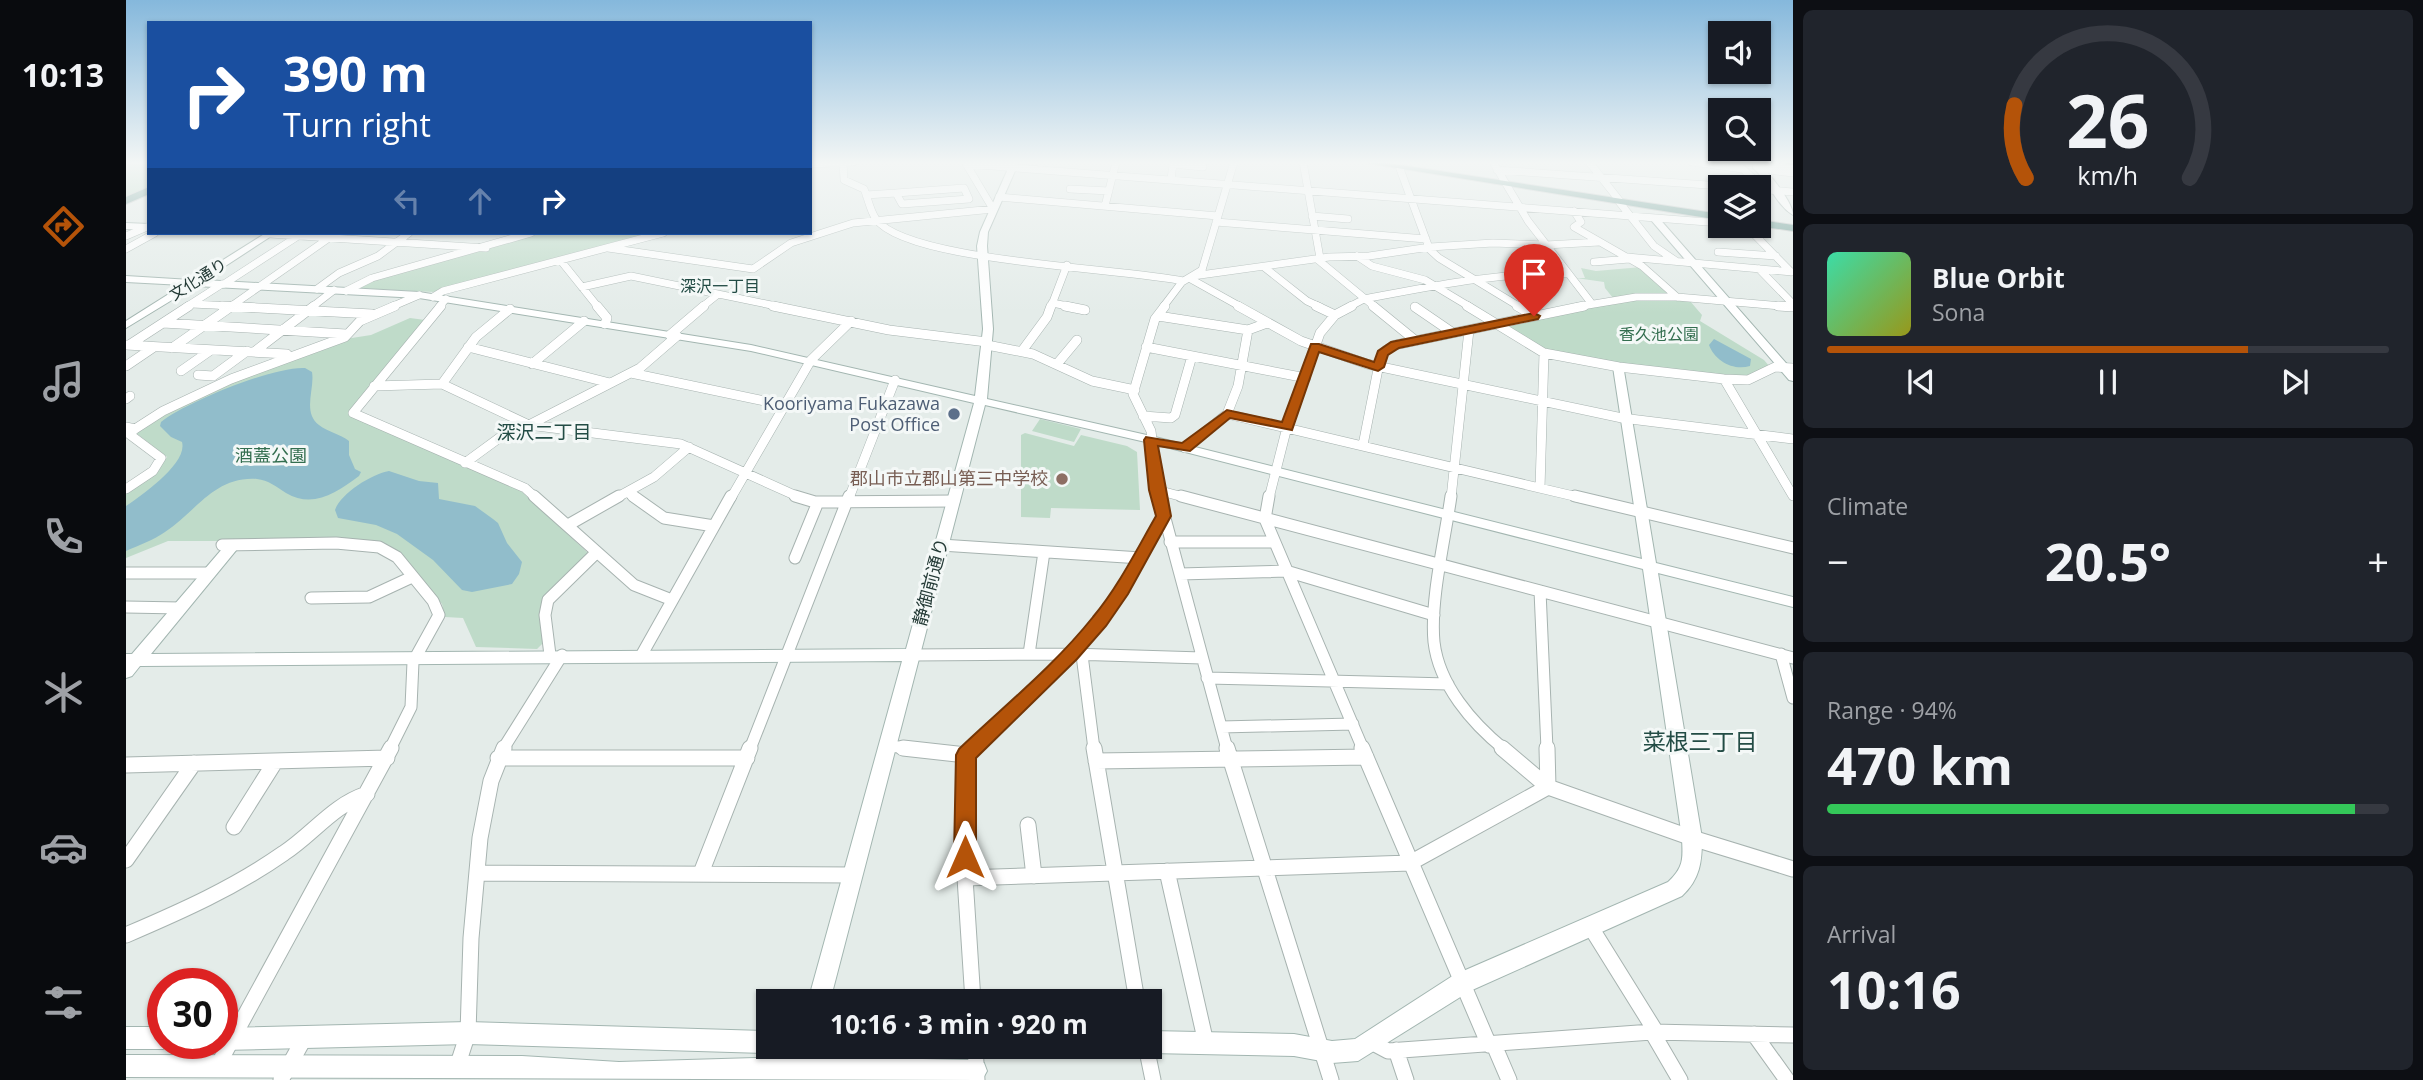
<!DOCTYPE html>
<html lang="en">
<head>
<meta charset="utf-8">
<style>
	body { margin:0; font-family:"Open Sans","Noto Sans JP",sans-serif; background:#20242c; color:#f1f3f6; height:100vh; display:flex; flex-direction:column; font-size:26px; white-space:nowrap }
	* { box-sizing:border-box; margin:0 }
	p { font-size:23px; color:#9ea1a6 }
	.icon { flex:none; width:38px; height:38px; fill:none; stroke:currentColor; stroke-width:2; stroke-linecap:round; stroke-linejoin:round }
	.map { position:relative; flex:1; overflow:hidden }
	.sheet { display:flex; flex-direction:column; gap:10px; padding:10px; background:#0d0f14; width:630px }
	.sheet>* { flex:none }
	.banner { position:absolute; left:21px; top:21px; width:665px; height:214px; border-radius:0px; box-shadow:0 2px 5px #0004; background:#1a4fa0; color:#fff; overflow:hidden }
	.tools { position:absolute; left:1582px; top:21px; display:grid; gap:14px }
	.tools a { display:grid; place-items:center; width:63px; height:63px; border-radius:0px; background:#171b24; box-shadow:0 2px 5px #0004; font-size:35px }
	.speed { position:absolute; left:21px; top:968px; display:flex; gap:14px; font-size:35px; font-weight:700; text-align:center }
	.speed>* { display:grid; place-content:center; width:91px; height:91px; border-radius:50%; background:#171b24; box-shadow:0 2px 5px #0004; line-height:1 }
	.speed .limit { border:10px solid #d22; background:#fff; color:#111 }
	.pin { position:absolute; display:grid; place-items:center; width:60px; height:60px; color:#fff; margin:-72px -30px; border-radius:50% 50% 50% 0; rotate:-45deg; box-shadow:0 0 7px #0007 }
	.pin .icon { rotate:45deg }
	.me { position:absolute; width:77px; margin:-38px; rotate:0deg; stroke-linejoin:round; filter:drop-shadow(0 0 5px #0008) }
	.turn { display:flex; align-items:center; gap:24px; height:147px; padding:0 21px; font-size:32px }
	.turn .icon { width:91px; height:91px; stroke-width:2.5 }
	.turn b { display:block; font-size:49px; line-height:60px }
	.lanes { display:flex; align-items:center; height:66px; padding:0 21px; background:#0003; justify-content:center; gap:35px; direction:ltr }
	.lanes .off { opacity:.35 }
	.big { font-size:52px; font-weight:700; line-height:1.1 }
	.sheet .card { flex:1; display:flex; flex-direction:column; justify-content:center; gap:10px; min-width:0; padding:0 24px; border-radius:10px; background:#20242c }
	.sheet .dial { align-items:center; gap:0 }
	.dial svg { height:182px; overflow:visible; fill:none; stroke:#363941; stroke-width:7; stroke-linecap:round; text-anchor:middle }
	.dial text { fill:#f1f3f6; stroke:none }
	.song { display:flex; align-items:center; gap:21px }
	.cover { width:84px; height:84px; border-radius:10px; background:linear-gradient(135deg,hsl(160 70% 55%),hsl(60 70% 35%)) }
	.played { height:7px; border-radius:4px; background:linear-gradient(90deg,#b45309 75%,#363941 75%) }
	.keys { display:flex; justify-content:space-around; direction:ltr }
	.heat { display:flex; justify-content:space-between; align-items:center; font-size:38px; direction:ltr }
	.charge { height:10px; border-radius:5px; background:linear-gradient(90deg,#34c759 94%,#363941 0) }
	.trip { position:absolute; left:630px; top:989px; width:406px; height:70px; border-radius:0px; background:#171b24; box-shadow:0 2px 5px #0004; font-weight:700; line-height:70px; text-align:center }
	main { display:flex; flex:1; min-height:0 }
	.dock { display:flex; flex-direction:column; width:126px; justify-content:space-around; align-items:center; background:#090b0e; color:#9ea1a6 }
	.dock .icon { width:49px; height:49px }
	.dock .active { color:#b45309 }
	.dock b { font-size:32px; color:#f1f3f6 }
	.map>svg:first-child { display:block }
	.green { fill:#bfdbc9 }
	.water { fill:#91bdcb }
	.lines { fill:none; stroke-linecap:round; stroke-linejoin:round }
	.street-far3-casing { stroke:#a7b3b0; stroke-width:8 }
	.street-far2-casing { stroke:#a7b3b0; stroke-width:10 }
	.street-far1-casing { stroke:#a7b3b0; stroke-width:13 }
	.street-casing { stroke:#a7b3b0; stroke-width:17 }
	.secondary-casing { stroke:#a3b6b1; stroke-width:2 }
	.primary-casing { stroke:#c2c8c7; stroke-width:2 }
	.street-far3 { stroke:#fff; stroke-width:7 }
	.street-far2 { stroke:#fff; stroke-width:9 }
	.street-far1 { stroke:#fff; stroke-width:11 }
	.street { stroke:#fff; stroke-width:15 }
	.secondary { fill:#fff; fill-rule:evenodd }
	.primary { fill:#6d9d95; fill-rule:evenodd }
	.rail { stroke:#5f7773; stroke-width:2; stroke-dasharray:9 4.5; stroke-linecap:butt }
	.route { fill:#b45309; stroke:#753606; stroke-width:2 }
	.service-dot { fill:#5c6f8a; stroke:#f4f8f7; stroke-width:2.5 }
	.education-dot { fill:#8d6e63; stroke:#f4f8f7; stroke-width:2.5 }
	.labels { text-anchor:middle; stroke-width:6; stroke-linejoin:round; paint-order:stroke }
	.far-street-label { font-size:16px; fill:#253b37; stroke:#f4f8f7 }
	.far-neighbourhood-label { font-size:16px; fill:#234c45; stroke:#f4f8f7 }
	.far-park-label { font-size:16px; fill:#336e4f; stroke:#f4f8f7 }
	.service-label { font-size:18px; fill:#4e5e75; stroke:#f4f8f7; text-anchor:end }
	.park-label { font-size:18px; fill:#336e4f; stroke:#f4f8f7 }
	.education-label { font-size:18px; fill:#785e54; stroke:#f4f8f7; text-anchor:end }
	.street-label { font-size:18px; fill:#253b37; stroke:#f4f8f7 }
	.neighbourhood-label { font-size:19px; fill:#234c45; stroke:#f4f8f7 }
	.near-neighbourhood-label { font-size:23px; fill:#234c45; stroke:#f4f8f7 }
</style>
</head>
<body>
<main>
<nav class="dock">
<b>10:13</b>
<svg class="icon active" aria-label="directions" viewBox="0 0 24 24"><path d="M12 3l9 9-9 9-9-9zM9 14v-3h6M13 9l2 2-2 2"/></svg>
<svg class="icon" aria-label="music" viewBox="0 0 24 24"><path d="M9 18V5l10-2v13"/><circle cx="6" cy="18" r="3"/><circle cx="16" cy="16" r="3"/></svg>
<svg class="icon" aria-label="phone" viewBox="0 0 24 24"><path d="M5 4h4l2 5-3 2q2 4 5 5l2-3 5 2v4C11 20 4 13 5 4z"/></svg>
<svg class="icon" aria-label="climate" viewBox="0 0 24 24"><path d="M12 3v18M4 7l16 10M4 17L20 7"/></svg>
<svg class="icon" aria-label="car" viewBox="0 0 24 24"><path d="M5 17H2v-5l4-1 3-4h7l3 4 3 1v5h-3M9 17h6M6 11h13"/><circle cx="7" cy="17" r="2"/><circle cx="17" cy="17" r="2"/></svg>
<svg class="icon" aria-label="filters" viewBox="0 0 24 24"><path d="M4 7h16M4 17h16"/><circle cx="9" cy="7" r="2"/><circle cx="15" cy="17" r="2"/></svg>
</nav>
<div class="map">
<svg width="1667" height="1080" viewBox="0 0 1667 1080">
	<rect width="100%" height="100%" fill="#e4ece9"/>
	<path class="green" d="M0 162H23V188L0 197Z
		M407 233H532L307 292 232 288 234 285Z
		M1516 267 1539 286 1542 294H1510L1487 298 1479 288 1478 282 1450 278H1459L1455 268 1470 271Z
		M1506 299 1564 301 1576 315 1574 321 1638 360 1644 367 1626 377 1611 379 1501 367 1417 349 1382 326Z
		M284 318 299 320 224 411V416L395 491 462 553C429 588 408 589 417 643L411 649 350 647 337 618 319 617 316 604 268 549 113 541H42L0 558V492L28 472 41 457 10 433 14 428 72 395 213 340 245 335Z
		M914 419 955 429 948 442 906 431Z
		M899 433 948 446 955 435 1001 446 1011 452 1014 510 925 508 924 518 895 517V435Z"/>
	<path class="water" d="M1588 339 1625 359 1624 366C1607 371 1589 361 1583 345Z
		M179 368 186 372C189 389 176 412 193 425 202 432 214 434 223 441V455L229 469 235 472 233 476C210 493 187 509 160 493 151 487 142 480 131 479 88 476 70 512 39 532 28 540 13 545 0 551V506C16 495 62 463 56 442L45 437 34 426 35 422C60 402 148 366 179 368Z
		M263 471 293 481 312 483 313 499 349 506 367 519 372 523 381 543 396 562 393 574 386 584 346 592 336 590 307 560 271 534 250 525 212 518 209 510C215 493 246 474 263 471Z"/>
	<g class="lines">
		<g class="street-far3-casing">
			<path id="street-far3" d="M717 162 718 180 738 189C742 198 744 211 750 219 780 262 998 268 1057 281
				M1177 162 1194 258
				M1367 162 1402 221 1466 304
				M1463 162 1493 200
				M1566 162 1617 169 1638 189
				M684 164 727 162
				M840 164 1594 223
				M1274 169 1302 245
				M1371 170 1610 187
				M1667 170 1663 166 1635 163 1643 170 1667 173
				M1045 179 1047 164 1077 167
				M838 188 843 199 776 204 770 193Z
				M944 189 983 191
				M1643 190 1667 192
				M740 195 770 193
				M873 197 1092 216 1108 162
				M1494 203 1528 246 1550 261
				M979 206 990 162
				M1448 211 1455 222 1448 227 1516 266 1551 297
				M1186 216 1222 219
				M1090 222 1300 239
				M1620 226 1665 272
				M144 234 360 248
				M0 236 21 227
				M1301 247 1313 258 1394 307
				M482 248 627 269 665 243 727 223 867 209 839 162
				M0 249 29 233
				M1592 252 1650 256
				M1231 256 1246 266 1299 280 1344 307
				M1501 257 1667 272
				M1191 259 1249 307
				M435 261 472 307
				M1468 262 1503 259
				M1138 267 1181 301 1194 307
				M1633 269 1667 304
				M1067 276 1203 257 1243 256 1304 247 1367 243 1420 245 1473 242
				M1063 278 1115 307
				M98 284 172 236
				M456 287 505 276 655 307
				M191 289 213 273 252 256 283 233
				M220 291 246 278 405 233
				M307 297 317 291 537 233
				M926 303 947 307
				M66 304 128 307
				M60 307 96 284
				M104 307 203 238
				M186 307 208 290
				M265 307 293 295
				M313 307 320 299
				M576 307 591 295
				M925 307 941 265
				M1037 307 1056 282 1076 270 1092 216
				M1223 307 1238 299C1307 286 1371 272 1442 274
				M1450 307 1510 297H1551L1667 307"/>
		</g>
		<g class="street-far2-casing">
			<path id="street-far2" d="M96 306 246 314
				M315 306 227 413 399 488 410 498
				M471 306 481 318 479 324
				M647 306 763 330 861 342
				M939 306 959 310
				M1112 306 1175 341 1241 364 1496 418 1667 439
				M1190 306 1209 315
				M1247 306 1290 341
				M1341 306 1418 353 1493 367 1598 379 1622 380 1649 367 1667 368
				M1391 306 1408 316
				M1652 306 1667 307
				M1289 307 1327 333
				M1032 316 1122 330
				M37 323 220 334
				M544 335 578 306
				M0 345 161 354
				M3 345 63 306
				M861 345 907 354 966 381 1009 390
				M342 347 484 383
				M1020 347 1180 378
				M46 348 106 306
				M896 351 921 317 925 306
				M128 352 188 306
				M406 364 458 321
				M931 364 951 340
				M0 366 28 347
				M55 371 85 350
				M505 373 658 405
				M72 375 87 376 121 351
				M1598 379 1667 496
				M316 384 350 337 384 309
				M248 386 316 384 403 425 555 444 675 498
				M0 399 4 396
				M1101 414 1456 498
				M1017 416 1045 418 1049 415 1066 356
				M403 425 514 368 551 336
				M0 427 9 429 37 411 105 379 219 337 234 321 269 306
				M1237 445 1254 359 1260 350 1269 345 1458 306
				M1059 448 1101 414 1112 386 1122 330 1141 323
				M339 463 395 422
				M1414 488 1418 353
				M0 489 27 471 35 458 3 434 9 429
				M1031 490 1061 498
				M501 492 510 498
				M490 498 528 477 563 447
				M605 498 685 360 725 321
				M723 498 769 380
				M1033 498 1025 431 1007 394 1029 319 1039 306
				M1143 498 1161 427 1194 333 1209 315 1226 306
				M1325 498 1343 330"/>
		</g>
		<g class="street-far1-casing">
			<path id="street-far1" d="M408 496 508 585 546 600
				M507 496 538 518 588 526
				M669 496 689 502 828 501
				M1033 496 1101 749
				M1055 496 1667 658
				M1143 496 1139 519 1237 749
				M1325 496C1319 539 1304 600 1308 642 1313 685 1346 723 1378 749
				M1449 496 1667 548
				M442 525 493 496
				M1044 542H1148
				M96 545 210 543 253 547 271 557 307 601 313 615 287 662 285 707 264 749
				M815 545 1015 558
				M669 558 692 502
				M0 573H83
				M1054 574 1160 571 1308 615
				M1414 591 1421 749
				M185 598 243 597 286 577
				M0 607 54 608
				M903 654 918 552
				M1655 654 1667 698
				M424 655 419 615 422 600 471 552
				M786 655 945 654 1076 658
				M956 655 968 749
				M515 656 605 496
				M1081 678 1322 684
				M1095 727 1227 724
				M763 746 792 749
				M377 749 436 655
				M624 749 723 496
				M846 749C889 708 935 669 973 623 999 591 1017 552 1037 516"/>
		</g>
		<g class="street-casing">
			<path id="street" d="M777 748 840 755
				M968 748 1011 1001
				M1101 748 1205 1080
				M1236 748 1363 1045
				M1376 748 1422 787 1566 838 1667 869
				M372 758H621
				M970 761 1240 757
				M0 765 261 758
				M902 825 908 876
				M108 827 149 762
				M0 860 68 763
				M1041 871 1080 1043
				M351 873 728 875
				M575 873 624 748
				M839 878 1284 863 1422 787 1421 748
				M1464 926 1530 1032
				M0 935C56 911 108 888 158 853 187 834 207 805 241 794
				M847 1001 839 878 840 755 848 748
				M1526 1032 1554 1080
				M1628 1034 1661 1080
				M1247 1043 1262 1051 1526 1032 1667 1035
				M1368 1045 1383 1080
				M849 1046 851 1080
				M1020 1046 1027 1080
				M1270 1050 1280 1080
				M92 1065 265 748
				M331 1067 342 1033 345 938 354 838 365 781 378 748
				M155 1080 179 1037"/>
		</g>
		<g class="secondary-casing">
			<path id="secondary" d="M885 162H893L862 232 861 246 867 329 861 399 1025 436 1516 559 1487 367 1489 365H1497L1530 563 1667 597V607L1532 573 1576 838C1576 862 1574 879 1556 896L1344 991 1232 1061 1206 1063 1168 1056 1024 1053 1016 1050 1015 1046H1024V1031L1168 1034 1206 1041 1229 1039 1328 975 1542 882C1558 867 1557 859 1556 838L1517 569 1024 443 859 405 704 1001H682L776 661 14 666 6 676 0 678V654H6L102 542H112L114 545 112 548 25 654 780 649 848 403 625 351 293 298 69 286 0 328V321L57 285 0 282V276L65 280 140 233H150L78 280 293 292 625 345 849 396 857 329 851 246 854 232Z
				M1627 164H1633C1643 173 1667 202 1667 215 1649 204 1643 181 1627 168Z
				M1525 216H1531L1667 371V381L1663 380 1525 220Z
				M0 223 23 224V230L0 229Z
				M342 1022 642 1031V1046H651L650 1050 642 1053 342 1044 96 1050 88 1047 86 1043H96V1028Z
				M0 1027H37V1043H46L37 1049H0Z
				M670 1046H692L690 1057 850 1060 858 1063 861 1071 856 1080 0 1077V1055L396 1056 493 1062 668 1057Z"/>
		</g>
		<g class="primary-casing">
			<path id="primary" d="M1234 162H1255L1594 214V220Z
				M23 187V194L0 204V197Z
				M1633 220 1667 225V231L1632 226Z"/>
		</g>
		<use href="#street-far3" class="street-far3"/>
		<use href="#street-far2" class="street-far2"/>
		<use href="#street-far1" class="street-far1"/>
		<use href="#street" class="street"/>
		<use href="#secondary" class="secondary"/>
		<use href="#primary" class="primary"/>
		<path class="rail" d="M1646 162 1667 164"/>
	</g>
	<linearGradient id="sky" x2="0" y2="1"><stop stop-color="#85b8dc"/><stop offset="0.52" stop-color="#f3f6f5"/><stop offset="1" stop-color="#f3f6f5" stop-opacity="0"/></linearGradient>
	<rect width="1667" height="313" fill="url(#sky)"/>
	<path class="route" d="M1408 313 1414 316 1412 319 1273 348 1262 355 1258 367 1252 371 1193 352 1166 430 1104 418 1064 451 1032 446 1045 516 1002 594 980 626 951 659 850 758V857L846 864 839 867 831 864 828 857 830 755 833 749C878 706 928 666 967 617 992 587 1010 551 1030 516L1023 490 1018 440 1020 437 1056 443 1101 410 1156 422 1185 344H1193L1248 362 1252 351 1265 342Z"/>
	<circle class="service-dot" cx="828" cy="414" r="7"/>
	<circle class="education-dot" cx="936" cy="479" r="7"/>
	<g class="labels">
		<g class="far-street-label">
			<text transform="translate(72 279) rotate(-32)" y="6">文化通り</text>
		</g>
		<g class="far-neighbourhood-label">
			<text x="594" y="292">深沢一丁目</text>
		</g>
		<g class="far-park-label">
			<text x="1533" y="340">香久池公園</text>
		</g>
		<g class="service-label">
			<text x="814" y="410">Kooriyama Fukazawa<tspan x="814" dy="21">Post Office</tspan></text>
		</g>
		<g class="park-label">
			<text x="145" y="462">酒蓋公園</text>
		</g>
		<g class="education-label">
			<text x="922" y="485">郡山市立郡山第三中学校</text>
		</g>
		<g class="street-label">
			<text transform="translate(805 582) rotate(-75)" y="6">静御前通り</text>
		</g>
		<g class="neighbourhood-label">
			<text x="418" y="439">深沢二丁目</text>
		</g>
		<g class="near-neighbourhood-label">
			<text x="1574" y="750">菜根三丁目</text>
		</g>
	</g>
</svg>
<div class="tools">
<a><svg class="icon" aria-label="sound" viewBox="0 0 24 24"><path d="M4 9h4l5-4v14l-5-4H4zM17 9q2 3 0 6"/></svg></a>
<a><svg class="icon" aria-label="search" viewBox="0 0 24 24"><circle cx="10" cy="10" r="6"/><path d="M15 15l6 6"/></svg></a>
<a><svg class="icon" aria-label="layers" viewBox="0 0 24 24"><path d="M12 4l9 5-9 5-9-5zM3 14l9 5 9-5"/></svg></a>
</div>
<div class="speed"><div class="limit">30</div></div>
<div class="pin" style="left:1408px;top:316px;background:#d93025"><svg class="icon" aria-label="arrive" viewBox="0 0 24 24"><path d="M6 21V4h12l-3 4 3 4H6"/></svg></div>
<svg class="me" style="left:839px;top:857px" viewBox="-20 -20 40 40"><path d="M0-17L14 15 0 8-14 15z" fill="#b45309" stroke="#fff" stroke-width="4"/></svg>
<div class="trip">10:16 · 3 min · 920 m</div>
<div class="banner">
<div class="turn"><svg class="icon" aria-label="right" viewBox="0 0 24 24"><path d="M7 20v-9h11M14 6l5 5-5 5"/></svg><div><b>390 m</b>Turn right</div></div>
<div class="lanes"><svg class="icon off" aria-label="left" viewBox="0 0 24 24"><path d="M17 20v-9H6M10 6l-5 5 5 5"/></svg><svg class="icon off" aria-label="ahead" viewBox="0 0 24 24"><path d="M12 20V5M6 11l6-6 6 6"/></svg><svg class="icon" aria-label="right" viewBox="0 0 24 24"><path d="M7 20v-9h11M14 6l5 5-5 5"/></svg></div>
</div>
</div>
<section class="sheet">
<div class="card dial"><svg viewBox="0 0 100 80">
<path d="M14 69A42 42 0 1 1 86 69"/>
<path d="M14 69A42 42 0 0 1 9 37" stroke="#b45309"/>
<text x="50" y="56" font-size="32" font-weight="700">26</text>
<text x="50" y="72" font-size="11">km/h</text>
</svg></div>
<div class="card">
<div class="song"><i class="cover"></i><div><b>Blue Orbit</b><p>Sona</p></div></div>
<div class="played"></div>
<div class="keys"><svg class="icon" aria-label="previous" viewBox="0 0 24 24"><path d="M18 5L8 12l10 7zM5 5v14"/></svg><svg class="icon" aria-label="pause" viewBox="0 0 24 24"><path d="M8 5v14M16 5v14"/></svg><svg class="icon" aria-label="next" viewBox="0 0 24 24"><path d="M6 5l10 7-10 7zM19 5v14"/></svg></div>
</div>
<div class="card"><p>Climate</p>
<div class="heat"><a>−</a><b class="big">20.5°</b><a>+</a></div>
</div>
<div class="card"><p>Range · 94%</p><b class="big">470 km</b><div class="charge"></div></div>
<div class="card"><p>Arrival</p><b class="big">10:16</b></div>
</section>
</main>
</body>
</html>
